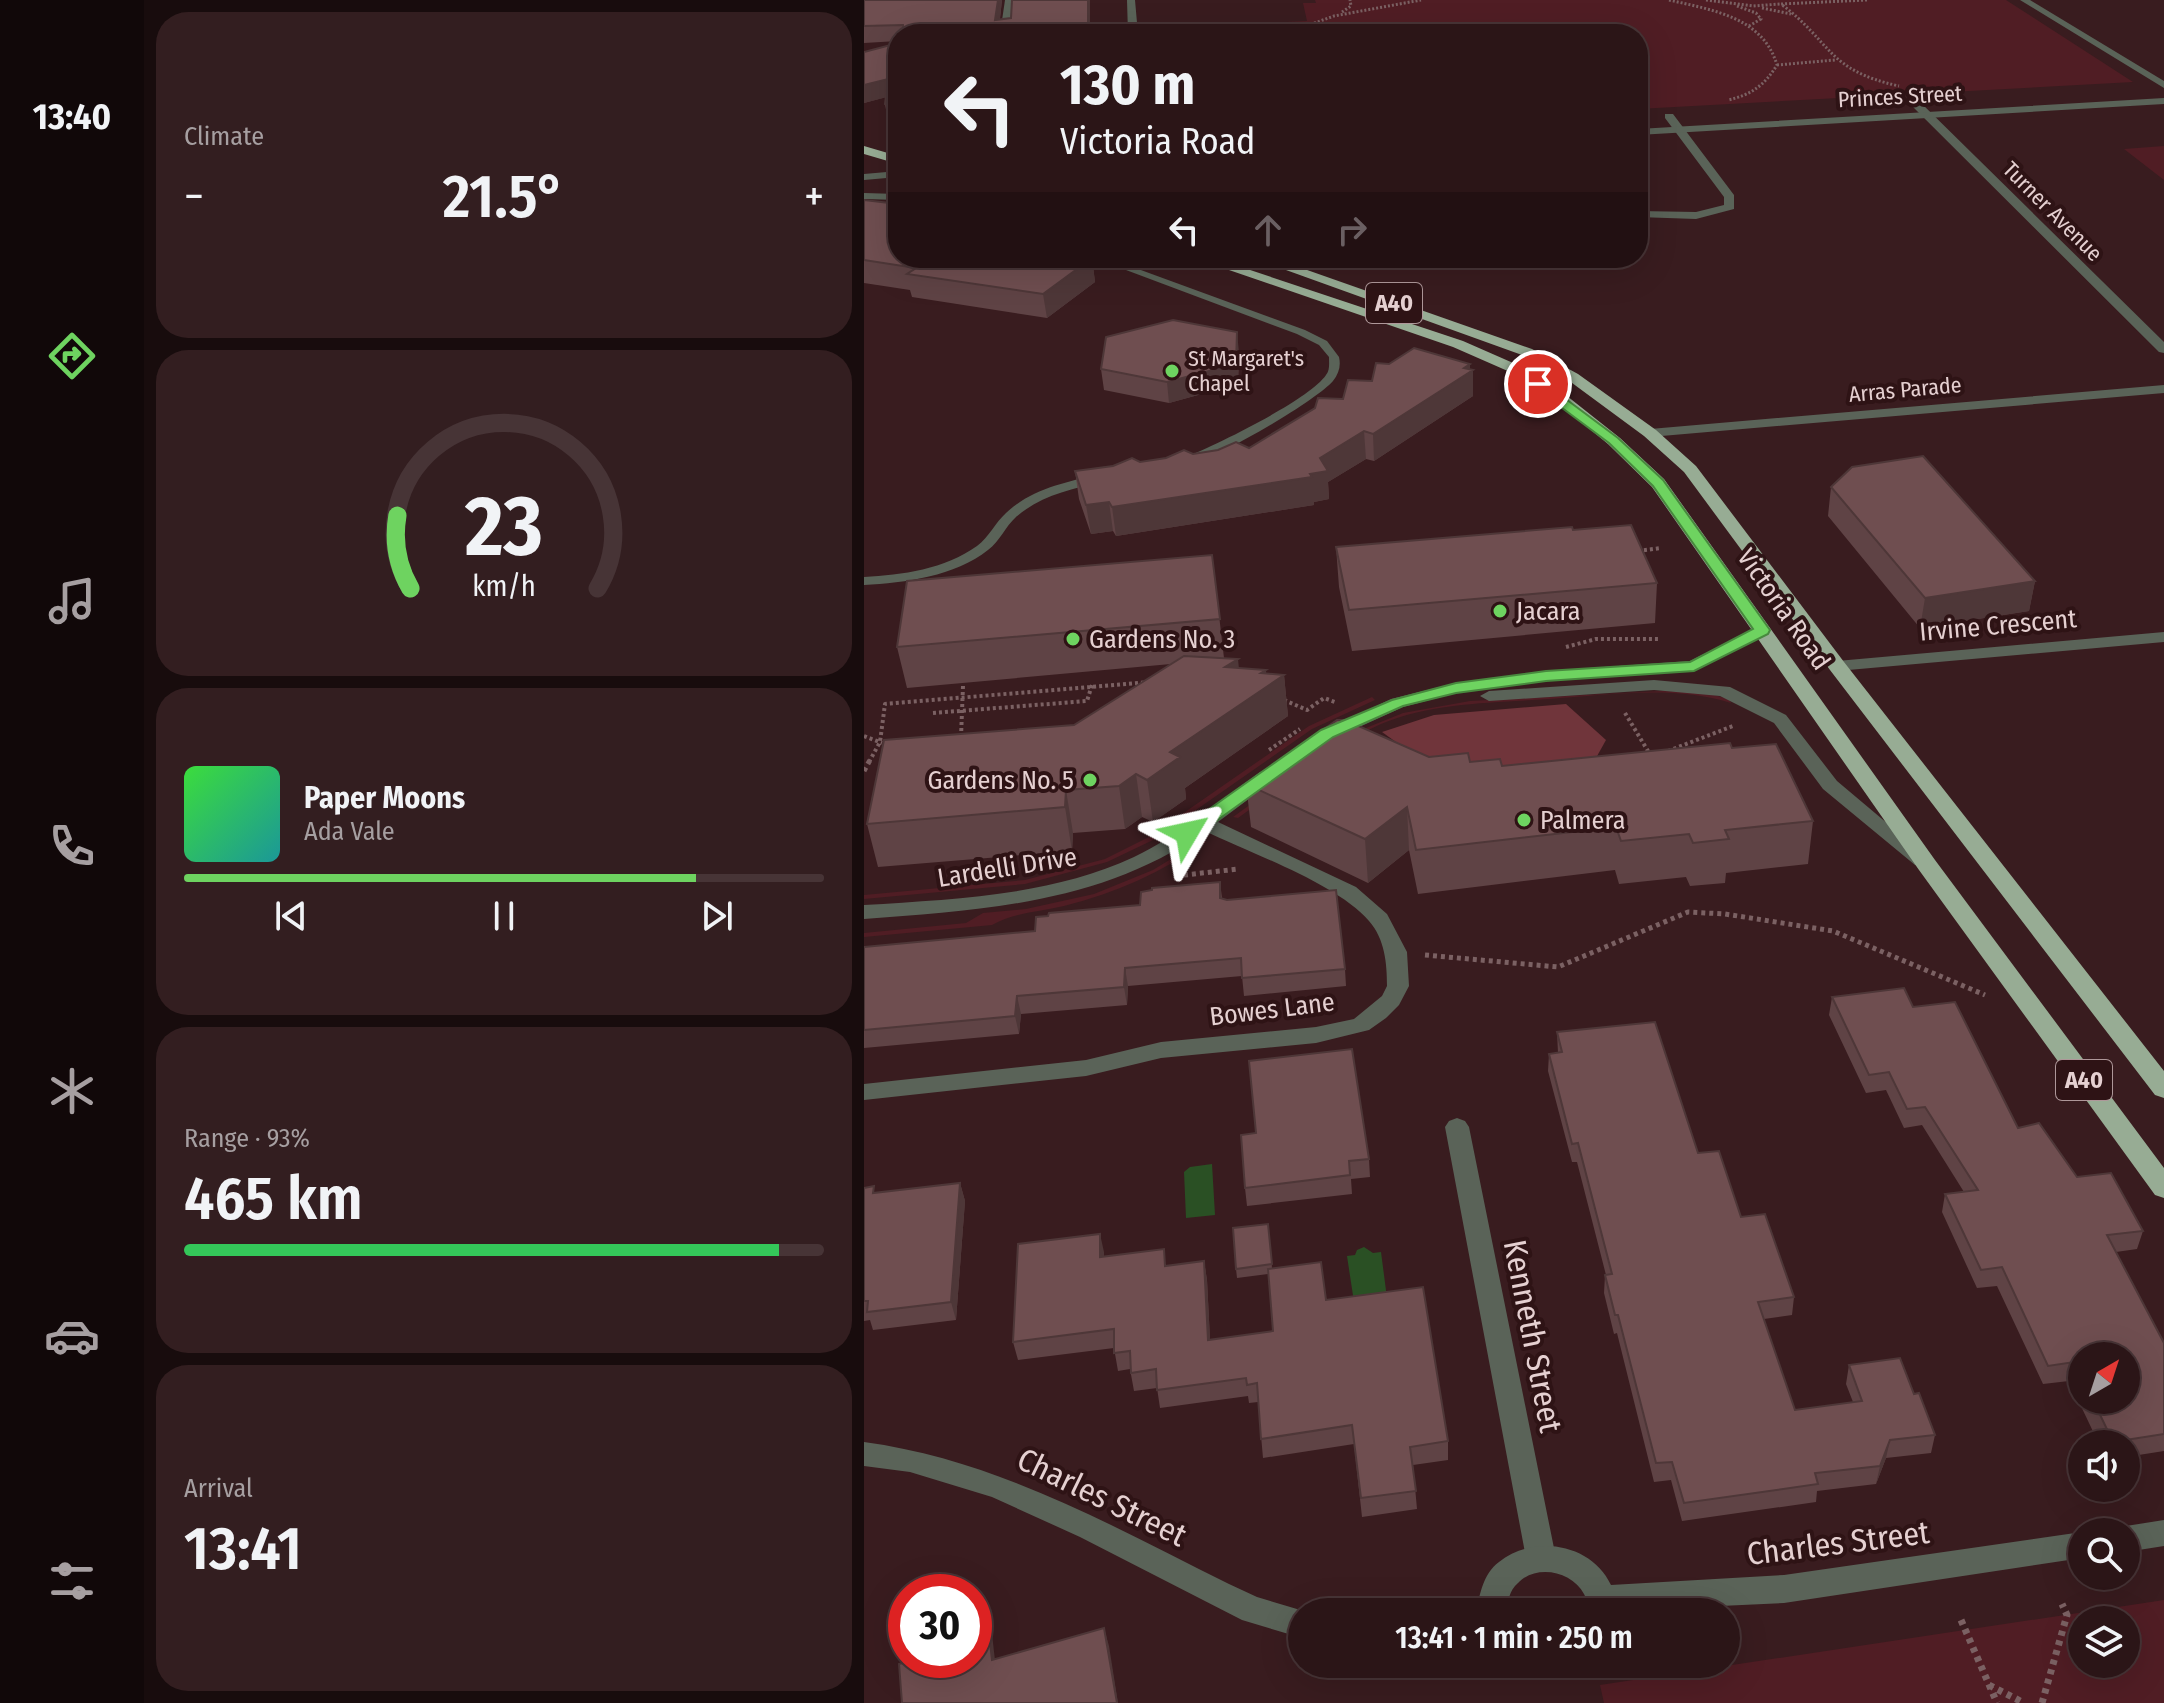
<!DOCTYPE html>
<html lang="en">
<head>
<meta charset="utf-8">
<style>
	body { margin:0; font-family:"Fira Sans Condensed",sans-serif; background:#331e20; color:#f1f3f6; height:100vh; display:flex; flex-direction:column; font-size:30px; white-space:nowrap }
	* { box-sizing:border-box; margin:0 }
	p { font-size:26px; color:#a69fa1 }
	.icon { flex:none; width:44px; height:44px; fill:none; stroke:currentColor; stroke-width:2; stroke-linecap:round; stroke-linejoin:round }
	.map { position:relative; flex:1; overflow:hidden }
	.sheet { display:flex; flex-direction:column; gap:12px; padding:12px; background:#180c0d; width:720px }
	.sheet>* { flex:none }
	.hud { position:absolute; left:24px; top:24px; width:760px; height:244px; border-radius:32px; box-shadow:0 8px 32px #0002,0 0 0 2px #473436; background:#2b1517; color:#f1f3f6; overflow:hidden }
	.needle { width:52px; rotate:39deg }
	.tools { position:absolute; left:1204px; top:1342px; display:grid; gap:16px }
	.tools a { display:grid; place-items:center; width:72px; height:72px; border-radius:50%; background:#2b1517; box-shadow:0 8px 32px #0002,0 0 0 2px #473436; font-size:40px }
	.speed { position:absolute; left:24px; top:1574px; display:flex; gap:16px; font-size:40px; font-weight:700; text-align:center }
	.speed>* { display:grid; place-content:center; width:104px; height:104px; border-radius:50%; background:#2b1517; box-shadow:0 8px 32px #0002,0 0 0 2px #473436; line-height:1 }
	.speed .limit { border:12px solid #d22; background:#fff; color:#111 }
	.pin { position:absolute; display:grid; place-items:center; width:68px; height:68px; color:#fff; margin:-34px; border:4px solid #fff; border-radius:50%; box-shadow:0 2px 8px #0007 }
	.me { position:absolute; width:88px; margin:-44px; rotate:54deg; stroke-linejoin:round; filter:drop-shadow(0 0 6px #0008) }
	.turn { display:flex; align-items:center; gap:28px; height:168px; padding:0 40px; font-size:36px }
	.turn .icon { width:104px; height:104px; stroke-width:2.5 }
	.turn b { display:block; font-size:56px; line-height:68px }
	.lanes { display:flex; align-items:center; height:76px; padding:0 40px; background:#0003; justify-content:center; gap:40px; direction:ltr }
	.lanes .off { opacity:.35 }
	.big { font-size:60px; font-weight:600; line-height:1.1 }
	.sheet .widget { flex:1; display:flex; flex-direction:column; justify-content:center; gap:12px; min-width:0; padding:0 28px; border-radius:32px; background:#331e20 }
	.sheet .dial { align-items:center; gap:0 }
	.dial svg { height:208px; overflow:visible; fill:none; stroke:#473436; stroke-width:7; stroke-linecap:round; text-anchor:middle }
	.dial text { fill:#f1f3f6; stroke:none }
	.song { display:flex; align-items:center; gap:24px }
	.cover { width:96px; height:96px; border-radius:12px; background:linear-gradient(135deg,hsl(120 70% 55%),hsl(180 70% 35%)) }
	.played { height:8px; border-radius:4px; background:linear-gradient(90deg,#6ed360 80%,#473436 80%) }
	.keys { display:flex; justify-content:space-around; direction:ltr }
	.heat { display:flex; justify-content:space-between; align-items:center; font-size:44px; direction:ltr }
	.charge { height:12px; border-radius:6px; background:linear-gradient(90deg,#34c759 93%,#473436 0) }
	.trip { position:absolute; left:424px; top:1598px; width:452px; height:80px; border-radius:40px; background:#2b1517; box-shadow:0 8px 32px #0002,0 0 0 2px #473436; font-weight:600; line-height:80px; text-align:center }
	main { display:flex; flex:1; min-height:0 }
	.menu { display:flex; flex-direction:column; width:144px; justify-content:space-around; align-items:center; background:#110809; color:#a69fa1 }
	.menu .icon { width:56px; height:56px }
	.menu .current { color:#6ed360 }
	.menu b { font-size:36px; color:#f1f3f6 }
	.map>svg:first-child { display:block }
	.green { fill:#501d24; fill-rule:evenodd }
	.forest { fill:#70353b }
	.water { fill:#2a5024 }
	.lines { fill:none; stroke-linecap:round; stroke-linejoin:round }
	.path-far3 { stroke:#7b6163; stroke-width:3; stroke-dasharray:2 2; stroke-linecap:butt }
	.path-far2 { stroke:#7b6163; stroke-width:4; stroke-dasharray:3 3; stroke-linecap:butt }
	.path-far1 { stroke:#7b6163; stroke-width:5; stroke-dasharray:4 4; stroke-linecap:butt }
	.path { stroke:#7b6163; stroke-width:7; stroke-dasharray:5 5; stroke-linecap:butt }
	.service { fill:#5a6358; fill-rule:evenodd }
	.minor { fill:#5a6358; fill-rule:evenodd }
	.tertiary { fill:#5a6358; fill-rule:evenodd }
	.trunk { fill:#97ac94; fill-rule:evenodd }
	.wall { fill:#5f4345; fill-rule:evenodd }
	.shaded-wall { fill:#4e3738 }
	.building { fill:#6f4e50; stroke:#4e3738; stroke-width:2 }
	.route { fill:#6ed360; stroke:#48893e; stroke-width:2 }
	.poi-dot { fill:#6ed360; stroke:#2e1315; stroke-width:3 }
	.labels { text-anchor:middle; stroke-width:8; stroke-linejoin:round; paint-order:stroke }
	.far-street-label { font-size:22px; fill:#e5d0d1; stroke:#2e1315 }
	.far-poi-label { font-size:22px; fill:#e5d0d1; stroke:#2e1315; text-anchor:start }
	.shield { fill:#2e1315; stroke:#ae9799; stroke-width:2 }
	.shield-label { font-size:24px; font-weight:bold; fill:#e5d0d1 }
	.street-label { font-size:26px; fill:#e5d0d1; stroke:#2e1315 }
	.poi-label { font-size:26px; fill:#e5d0d1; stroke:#2e1315; text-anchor:start }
	.near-street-label { font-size:32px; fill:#e5d0d1; stroke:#2e1315 }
</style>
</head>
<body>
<main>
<nav class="menu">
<b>13:40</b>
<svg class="icon current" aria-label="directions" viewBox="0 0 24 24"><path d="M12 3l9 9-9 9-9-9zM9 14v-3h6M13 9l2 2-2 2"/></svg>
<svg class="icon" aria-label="music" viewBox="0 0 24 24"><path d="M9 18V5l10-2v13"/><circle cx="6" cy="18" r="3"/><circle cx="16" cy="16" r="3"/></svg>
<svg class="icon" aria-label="phone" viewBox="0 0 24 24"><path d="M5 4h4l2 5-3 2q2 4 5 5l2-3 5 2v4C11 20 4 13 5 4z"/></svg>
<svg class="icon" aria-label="climate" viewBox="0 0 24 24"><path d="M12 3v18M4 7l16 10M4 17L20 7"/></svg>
<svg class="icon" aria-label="car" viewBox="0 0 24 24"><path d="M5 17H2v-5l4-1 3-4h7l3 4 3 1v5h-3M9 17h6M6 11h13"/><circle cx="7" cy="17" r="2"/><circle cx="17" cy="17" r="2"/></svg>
<svg class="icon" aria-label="filters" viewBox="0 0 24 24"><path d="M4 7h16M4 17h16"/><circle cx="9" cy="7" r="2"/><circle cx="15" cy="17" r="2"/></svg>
</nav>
<section class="sheet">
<div class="widget"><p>Climate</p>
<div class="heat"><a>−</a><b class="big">21.5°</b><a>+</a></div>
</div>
<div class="widget dial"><svg viewBox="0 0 100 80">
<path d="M14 69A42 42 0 1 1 86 69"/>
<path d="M14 69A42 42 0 0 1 9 41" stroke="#6ed360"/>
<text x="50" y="56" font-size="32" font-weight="700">23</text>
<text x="50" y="72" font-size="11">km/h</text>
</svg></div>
<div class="widget">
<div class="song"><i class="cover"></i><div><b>Paper Moons</b><p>Ada Vale</p></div></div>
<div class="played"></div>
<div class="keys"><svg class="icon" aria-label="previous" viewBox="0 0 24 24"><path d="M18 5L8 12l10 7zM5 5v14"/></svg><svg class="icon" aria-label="pause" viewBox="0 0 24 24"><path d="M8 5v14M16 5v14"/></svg><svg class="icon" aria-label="next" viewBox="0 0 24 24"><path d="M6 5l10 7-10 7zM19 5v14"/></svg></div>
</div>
<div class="widget"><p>Range · 93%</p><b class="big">465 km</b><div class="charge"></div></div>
<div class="widget"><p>Arrival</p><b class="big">13:41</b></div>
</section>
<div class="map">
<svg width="1300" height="1703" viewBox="0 0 1300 1703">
	<rect width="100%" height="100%" fill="#391c1f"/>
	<path class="green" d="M451 0H1142L1269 82 774 109V34H303L302 28 443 21 439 3H452Z
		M1300 146V180L1260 149Z
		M799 691 838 692 865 699 867 703C810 685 744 695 685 699 629 703 569 702 517 724 465 747 420 785 374 818L369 817 457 753 497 730 539 713 606 701Z
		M508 697 511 700 448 729 289 840 243 862 161 884 0 899V895L161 880 241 859 285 837 445 726Z
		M338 840 342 842C298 872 252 893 200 906 175 912 151 912 128 925L0 937V933L102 923 119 913 162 909 230 894 289 870Z
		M1300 1600V1703H740L736 1685ZM1218 1620H1262V1664H1218Z"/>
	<path class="forest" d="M702 704 742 740 722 776 596 788 518 732 570 715Z"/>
	<path class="water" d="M348 1164 351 1215 322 1218 320 1172 326 1167Z
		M500 1247 509 1253 517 1252 523 1298 490 1302 483 1256 491 1255 493 1250Z"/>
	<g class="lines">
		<path class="path-far3" d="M805 0C848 10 899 17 913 65 901 85 887 95 864 100
			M842 0 889 6 916 4
			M1003 0 917 4C968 42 962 70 1035 86
			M873 6 892 13 897 19 885 26
			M898 8 927 14
			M478 12 487 6 486 0
			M420 34 470 16 557 0
			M913 65 971 60"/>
		<path class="path-far2" d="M774 551 797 548
			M702 647 732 639H795
			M420 700 443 710 460 698 471 702
			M69 713 223 701 228 685
			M761 713 787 756
			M0 736 18 743
			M97 737 99 686
			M405 750 436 729
			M804 751 869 726
			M5 762 16 742 21 704 285 682"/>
		<path class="path-far1" d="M0 771 6 760
			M312 876 374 869
			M561 955 694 967 824 912 861 914 969 931 1121 995"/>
		<path class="path" d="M1097 1620 1133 1703
			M1125 1685 1160 1703
			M1178 1703 1203 1615 1198 1604"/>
		<path class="service" d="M0 193 34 194V200L0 199Z
			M230 258H244L441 330 463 341 475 357C477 366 475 373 469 381 453 400 345 465 322 463V457C352 445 445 400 462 375 466 370 465 364 465 357L455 345 433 334Z
			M233 475 239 479 237 482C207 489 176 496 152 517 141 527 136 541 124 550 91 576 41 583 0 585V577C38 575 81 569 113 546 125 537 131 523 142 513 166 490 201 482 233 475Z"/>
		<path class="minor" d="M141 0H149L146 34H136Z
			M1156 0H1166L1300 81V88Z
			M1046 100H1054L1300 342V353L1295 352 1046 104Z
			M801 114H809L870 195V209L832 219 774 217V211L832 212 860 205V197L801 118Z
			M34 171V177L0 180V174Z
			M1300 385V393L786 437 779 433 786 429Z
			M898 625 904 626 907 630 904 634 830 671 682 681 592 693 539 707 469 739H455L453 735 527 699 592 683 682 671 826 661Z
			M1300 632V642L973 671 964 666 973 661Z
			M790 680 866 687 922 715 973 781 1068 861 1058 867 1051 865 959 789 910 723 856 696 790 690 625 701 616 696 625 691Z
			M403 770 410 772 413 776 410 780 354 822 492 887 523 914 543 952 545 986 535 1005 522 1018 505 1030 452 1043 297 1058 222 1076 0 1100V1084L222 1060 297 1042 452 1027 490 1019 518 996 523 986C523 964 521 939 505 921 472 883 388 854 341 831 240 903 120 910 0 919V905C91 899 186 896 270 857 316 835 355 802 396 772Z
			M593 1118 601 1121 605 1127 692 1558 687 1567 677 1571 667 1567 662 1558 581 1127 585 1121Z"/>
		<path class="tertiary" d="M263 0H271L274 34H264Z
			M1300 98V104L774 135V129Z
			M0 1442C133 1460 246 1525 365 1584L393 1597 443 1612H438V1638L378 1620 216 1537 128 1497 46 1472 0 1466Z
			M1300 1520V1546L1262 1552V1532H1251L1262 1526Z
			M1218 1532V1558L920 1603 726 1612C724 1606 723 1599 720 1594 708 1571 672 1564 654 1583 645 1591 644 1601 642 1612H612C616 1594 619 1574 635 1562 669 1534 728 1543 747 1585L920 1575Z"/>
		<path class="trunk" d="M0 146 34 156V164L0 154Z
			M330 258H350L599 341 656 366 703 396 756 438 800 479 1071 860 1300 1168V1198L1291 1195 1055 870 788 487 744 444 693 402 646 372 589 347Z
			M389 258H409L668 349 714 374 792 430 832 466 980 662 1300 1071V1098L1291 1095 966 670 820 472 780 436 704 380 658 355Z"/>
	</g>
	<path class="wall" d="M0 0H138L136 19 226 34H34V41L0 43Z
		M34 43V124L24 121 21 104 22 97 0 103V52Z
		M0 200 34 258H228L231 282 183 318 48 297 46 290 0 283Z
		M375 353 374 384 305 403 240 390 237 369Z
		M606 369 609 396 510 461 502 459 464 482 465 499 450 502V505L252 536 249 531 227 534 215 499 211 471 329 454 385 448 479 399 508 381Z
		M967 487 1171 581 1165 611 1056 628 964 516Z
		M709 530 793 583 791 623 488 651 475 587 472 547Z
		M348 555 360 658 375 668 402 674 420 675 424 716 321 788 322 799 289 822 278 817 261 829 209 833 208 851 14 867 3 824 210 725 307 664 43 688 33 647Z
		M868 748 949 821 944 864 862 873 861 883 826 886 822 877 755 884 751 870 554 894 545 850 504 883 387 827 382 784 565 757 638 766Z
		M356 882 358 898 481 969 482 986 380 996 378 976 264 986 263 1005 157 1014 155 1034 0 1048V947L171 931 276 905Z
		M968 997 1049 1007 1154 1128 1279 1231 1273 1249 1252 1252 1300 1343V1451L1262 1457V1444H1235L1205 1381 1179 1384 1133 1286 1113 1288 1078 1212 1081 1194 1100 1192 1058 1125 1040 1128 1022 1090 1002 1093 965 1015ZM1218 1356 1262 1400H1218Z
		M693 1032 834 1153 930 1297 928 1315 900 1319 931 1410 989 1402 982 1384 985 1365 1050 1394 1071 1435 1067 1453 1022 1458 1012 1484 953 1491 952 1502 818 1521 807 1480 790 1482 753 1333 750 1334 740 1293 741 1275H742L713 1162H708L684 1071 685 1054 694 1053Z
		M392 1133 505 1159 506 1177 487 1179 488 1194 383 1206 381 1188Z
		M96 1183 101 1201 92 1320 9 1330 6 1320 0 1321V1188L12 1193Z
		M404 1224 408 1268 462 1300 584 1441V1460L549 1465 553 1509 498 1517 490 1444 399 1458 394 1402 385 1403 384 1396 296 1408 293 1388 270 1391 266 1369 254 1371 250 1348 154 1360 149 1342 240 1252V1256L302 1266 340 1261 343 1280 346 1340 409 1331 404 1274 373 1278 372 1269Z"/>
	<path class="shaded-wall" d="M134 0H138L134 34 131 20Z
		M224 0H226V34H224Z
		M24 79 27 96 0 103V85Z
		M228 258 231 282 183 318 179 294Z
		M373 332 375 353 374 384 305 403 303 382Z
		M606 364V371L609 370V396L510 461 509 434Z
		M500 431 502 459 464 482 465 499 450 502V505L252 536 248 507 446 474 456 458Z
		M245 502 249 531 227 534 222 505Z
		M1171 581 1165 611 1056 628 1061 598Z
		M374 659 378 700 361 667Z
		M402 670 403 686 420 675 424 716 321 788 322 799 289 822 283 780 306 752Z
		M272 774 278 817 261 829 255 786Z
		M202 790 209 833 208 851 201 807Z
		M543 807 545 850 504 883 501 839Z
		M261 968 264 986 263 1005 260 987Z
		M153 996 157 1014 155 1034 151 1016Z
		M96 1183 101 1201 92 1320 87 1302Z
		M236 1234 240 1252V1275L236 1257Z
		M340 1261 343 1280 347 1358 344 1340Z
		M1026 1440 1022 1458 1012 1484 1016 1466Z
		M123 1616 128 1634 133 1678 128 1660Z
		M240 1628 245 1646 254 1703H253Z"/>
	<path class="building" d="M0 0H134L131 20 147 18 148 0H224V34H40L39 25 0 26Z
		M34 43V107L21 104 24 79 0 85V52Z
		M0 200 34 204V258H228L179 294 43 274 52 268 0 260Z
		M309 320 373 332 372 364 303 382 237 369 242 337Z
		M550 348 606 364 600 368 609 370 509 434 500 431 456 458 464 471 446 474 448 477 248 507 245 502 222 505 211 471 249 466 268 458 276 462 302 458 320 450 329 454 354 450 372 442 385 448 451 408 454 398 479 399 484 380 508 381 512 363 525 364Z
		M1059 456 1171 581 1061 598 967 487 988 467Z
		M767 525 793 583 485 610 472 547 708 527 709 530Z
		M348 555 356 619 33 647 43 581Z
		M320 656 374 659 361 667 402 670 397 673 420 675 306 752 316 757 283 780 272 774 255 786 202 790 201 807 3 824 20 740 210 725Z
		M473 720H481L565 757 604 753 606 762 636 759 638 766 866 743 868 748 912 744 949 821 861 830 865 839 829 843 825 834 757 841 752 827 552 850 543 807 501 839 382 784Z
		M356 882V898L363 900 472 890 481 969 378 978 377 958 261 968 260 987 153 996 151 1016 0 1030V947L171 931 172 917 184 916 185 913 276 905 277 892 288 890V888Z
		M1040 988 1049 1007 1091 1002 1154 1128 1175 1123 1213 1177 1247 1173 1279 1231 1243 1235 1300 1343V1434L1249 1442 1229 1400H1262V1356H1218V1378L1210 1362 1184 1366 1138 1267 1117 1270 1081 1194 1114 1190 1061 1107 1043 1109 1025 1072 1005 1075 968 997Z
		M791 1022 834 1153 855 1151 877 1217 901 1214 930 1297 894 1302 931 1410 998 1401 985 1365 1036 1358 1050 1394 1055 1393 1071 1435 1026 1440 1016 1466 951 1473 954 1484 820 1503 808 1462 792 1463 754 1315H751L741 1275 748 1274 714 1143 708 1144 685 1054 698 1052 693 1032Z
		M488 1049 505 1159 485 1161 486 1175 381 1188 377 1135 392 1133 385 1061Z
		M96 1183 87 1302 3 1312 4 1301H0V1188L10 1186 9 1193Z
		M404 1224 408 1264 372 1269 369 1228Z
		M236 1234V1257L300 1249 301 1266 340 1261 344 1340 409 1331 404 1269 457 1262 462 1300 559 1287 584 1441 546 1447 552 1491 497 1498 488 1425 397 1439 393 1383 383 1385 382 1378 293 1390 292 1369 267 1373 266 1351 250 1353V1329L149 1342 154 1244Z
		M123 1616 128 1660 240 1628 253 1703H38L35 1664 46 1661 45 1660H110V1620Z"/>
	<path class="route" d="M670 382H679L754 438 799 480 906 630 904 634 830 671 682 681 592 693 539 706 469 737 330 837H317L314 833 317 829 457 730 528 700 592 683 682 671 826 662 889 629 789 486 745 443 670 387Z"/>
	<g class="poi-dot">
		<circle cx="308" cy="371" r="8"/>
		<circle cx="636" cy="611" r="8"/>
		<circle cx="209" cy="639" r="8"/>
		<circle cx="226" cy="780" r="8"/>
		<circle cx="660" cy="820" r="8"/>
	</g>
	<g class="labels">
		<g class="far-street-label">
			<text transform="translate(1036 96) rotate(-3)" y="8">Princes Street</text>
			<text transform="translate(1189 211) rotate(45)" y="8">Turner Avenue</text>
			<text transform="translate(1041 389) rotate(-5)" y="8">Arras Parade</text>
		</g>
		<g class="far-poi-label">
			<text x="324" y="366">St Margaret's<tspan x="324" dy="25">Chapel</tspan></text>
		</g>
		<g class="shield">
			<rect x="502" y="283" width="56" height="40" rx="6"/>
			<rect x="1192" y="1060" width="56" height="40" rx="6"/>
		</g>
		<g class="shield-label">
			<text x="530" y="311">A40</text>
			<text x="1220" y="1088">A40</text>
		</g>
		<g class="street-label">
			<text transform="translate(920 609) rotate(55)" y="9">Victoria Road</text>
			<text transform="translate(1134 625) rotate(-5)" y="9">Irvine Crescent</text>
			<text transform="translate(143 867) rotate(-9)" y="9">Lardelli Drive</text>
			<text transform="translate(408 1009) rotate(-7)" y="9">Bowes Lane</text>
		</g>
		<g class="poi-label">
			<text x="652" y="620">Jacara</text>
			<text x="225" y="648">Gardens No. 3</text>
			<text x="210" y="789" text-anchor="end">Gardens No. 5</text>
			<text x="676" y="829">Palmera</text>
		</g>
		<g class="near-street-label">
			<text transform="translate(669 1336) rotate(79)" y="11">Kenneth Street</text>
			<text transform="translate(238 1497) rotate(26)" y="11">Charles Street</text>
			<text transform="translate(974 1543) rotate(-7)" y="11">Charles Street</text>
		</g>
	</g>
</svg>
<div class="tools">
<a><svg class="needle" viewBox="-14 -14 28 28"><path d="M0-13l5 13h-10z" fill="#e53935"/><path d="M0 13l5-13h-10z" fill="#a69fa1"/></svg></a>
<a><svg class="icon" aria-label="sound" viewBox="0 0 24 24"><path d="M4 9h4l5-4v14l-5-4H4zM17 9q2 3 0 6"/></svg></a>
<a><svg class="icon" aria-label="search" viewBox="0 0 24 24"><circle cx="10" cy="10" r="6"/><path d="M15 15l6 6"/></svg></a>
<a><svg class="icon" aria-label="layers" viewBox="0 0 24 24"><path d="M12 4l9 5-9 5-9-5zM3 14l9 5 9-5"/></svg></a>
</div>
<div class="speed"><div class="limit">30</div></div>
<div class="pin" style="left:674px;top:384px;background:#d93025"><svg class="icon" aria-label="arrive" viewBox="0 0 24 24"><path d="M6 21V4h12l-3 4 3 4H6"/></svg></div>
<svg class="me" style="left:323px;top:833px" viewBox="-20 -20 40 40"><path d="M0-17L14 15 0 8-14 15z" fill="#6ed360" stroke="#fff" stroke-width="4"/></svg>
<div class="trip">13:41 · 1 min · 250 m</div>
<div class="hud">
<div class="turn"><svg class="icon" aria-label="left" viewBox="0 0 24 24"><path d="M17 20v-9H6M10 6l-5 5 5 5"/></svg><div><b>130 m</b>Victoria Road</div></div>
<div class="lanes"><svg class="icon" aria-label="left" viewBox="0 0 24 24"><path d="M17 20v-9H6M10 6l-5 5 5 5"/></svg><svg class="icon off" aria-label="ahead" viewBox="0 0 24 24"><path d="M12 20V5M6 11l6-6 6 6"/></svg><svg class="icon off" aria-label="right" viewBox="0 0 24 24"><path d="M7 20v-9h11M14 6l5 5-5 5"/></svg></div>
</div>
</div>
</main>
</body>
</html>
